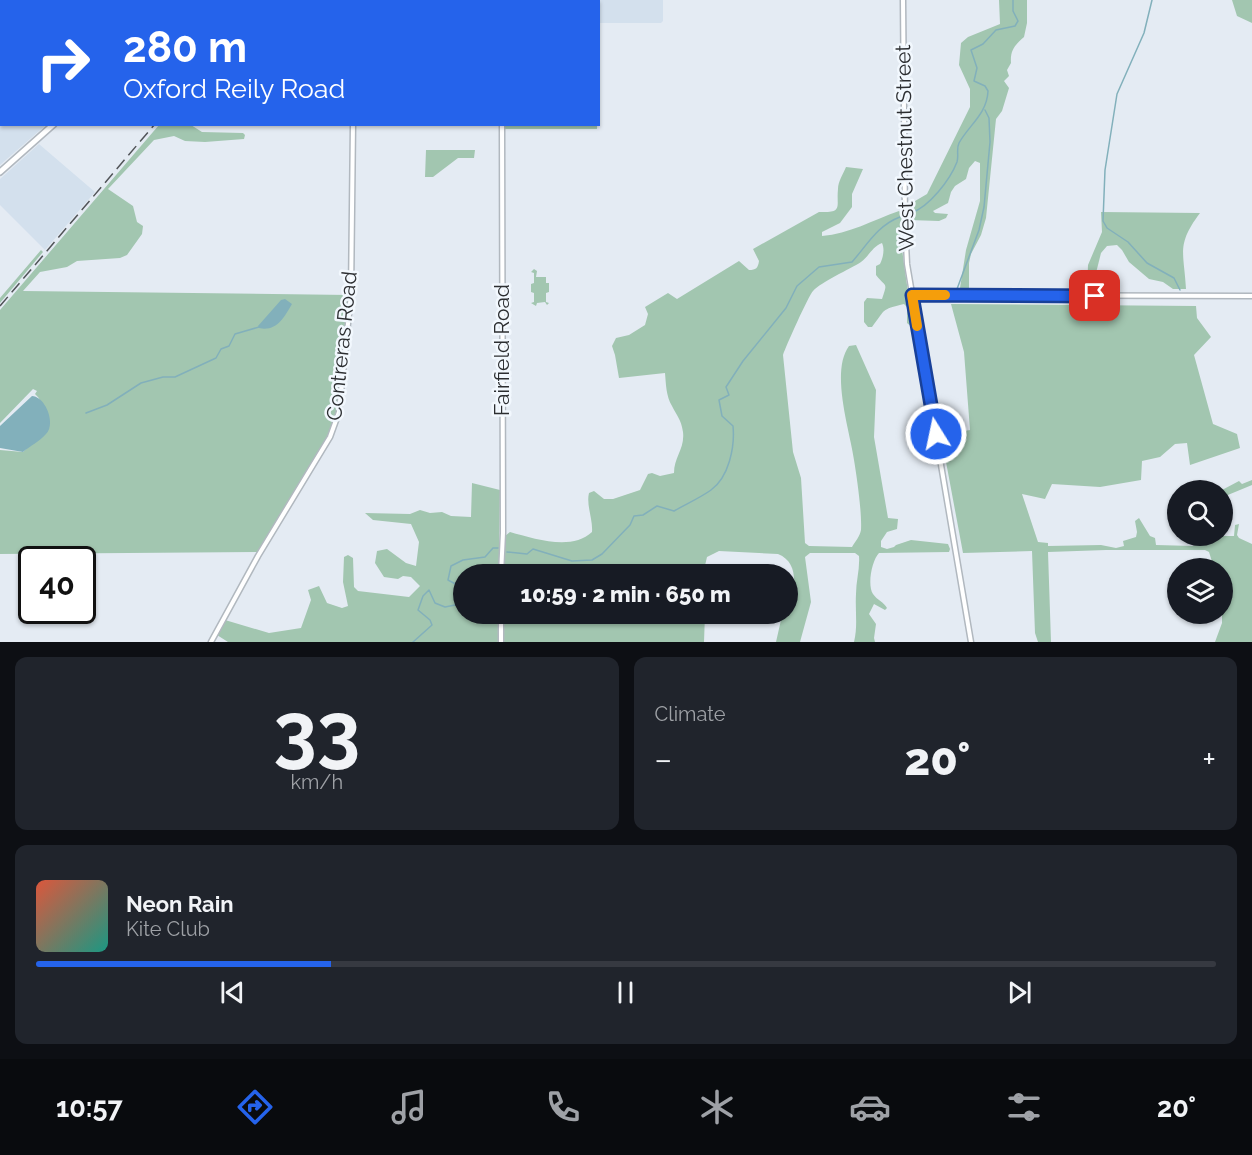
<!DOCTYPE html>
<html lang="en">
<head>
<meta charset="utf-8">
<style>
	body { margin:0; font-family:Raleway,sans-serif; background:#20242c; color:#f1f3f6; height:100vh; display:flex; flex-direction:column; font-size:22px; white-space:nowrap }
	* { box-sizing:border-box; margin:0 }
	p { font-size:20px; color:#9ea1a6 }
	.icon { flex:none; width:33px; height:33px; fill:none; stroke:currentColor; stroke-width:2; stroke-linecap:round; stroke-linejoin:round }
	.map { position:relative; height:642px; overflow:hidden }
	.sheet { display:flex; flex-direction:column; gap:15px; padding:15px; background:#0d0f14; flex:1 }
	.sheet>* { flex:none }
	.hud { position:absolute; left:0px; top:0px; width:600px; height:126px; box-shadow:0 2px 4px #0004; background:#2563eb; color:#fff; overflow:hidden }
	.tools { position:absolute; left:1167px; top:480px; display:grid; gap:12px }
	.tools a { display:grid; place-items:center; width:66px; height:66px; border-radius:50%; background:#171b24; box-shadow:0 2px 4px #0004; font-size:30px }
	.speed { position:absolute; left:18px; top:546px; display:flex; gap:12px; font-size:30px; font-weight:700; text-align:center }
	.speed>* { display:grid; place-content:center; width:78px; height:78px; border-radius:50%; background:#171b24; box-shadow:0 2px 4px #0004; line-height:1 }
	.speed .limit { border:3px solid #111; border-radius:9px; background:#fff; color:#111 }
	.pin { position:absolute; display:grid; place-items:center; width:51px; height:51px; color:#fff; margin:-26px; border-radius:12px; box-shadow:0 3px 9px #0006 }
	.me { position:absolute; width:66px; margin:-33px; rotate:350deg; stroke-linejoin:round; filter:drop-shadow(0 0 4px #0008) }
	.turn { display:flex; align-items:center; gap:21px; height:126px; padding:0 24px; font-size:27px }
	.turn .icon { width:78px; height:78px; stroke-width:2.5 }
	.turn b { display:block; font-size:42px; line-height:51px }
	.big { font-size:45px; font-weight:800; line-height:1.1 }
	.sheet .widget { flex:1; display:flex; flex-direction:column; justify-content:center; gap:9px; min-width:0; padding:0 21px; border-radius:12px; background:#20242c }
	.sheet .dial { align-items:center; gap:0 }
	.dial b { font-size:78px; line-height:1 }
	.song { display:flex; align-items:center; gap:18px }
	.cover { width:72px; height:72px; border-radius:9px; background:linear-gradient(135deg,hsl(10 70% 55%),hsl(170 70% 35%)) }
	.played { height:6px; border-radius:3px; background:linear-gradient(90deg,#2563eb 25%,#363941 25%) }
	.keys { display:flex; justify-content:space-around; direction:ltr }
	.heat { display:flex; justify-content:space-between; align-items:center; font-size:33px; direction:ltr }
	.sheet .tiles { flex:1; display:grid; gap:15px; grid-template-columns:1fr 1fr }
	.widget:last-child { grid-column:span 2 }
	.trip { position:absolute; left:453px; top:564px; width:345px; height:60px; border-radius:30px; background:#171b24; box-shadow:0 2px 4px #0004; font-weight:800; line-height:60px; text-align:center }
	.menu { display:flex; height:96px; justify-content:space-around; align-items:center; background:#090b0e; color:#9ea1a6 }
	.menu .icon { width:42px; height:42px }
	.menu .on { color:#2563eb }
	.menu b { font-size:27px; color:#f1f3f6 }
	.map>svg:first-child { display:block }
	.built { fill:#d3e0ed }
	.green { fill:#a2c6b0 }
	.water { fill:#82b0bb }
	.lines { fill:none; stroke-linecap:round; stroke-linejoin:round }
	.stream { stroke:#82b0bb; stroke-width:1.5 }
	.secondary-casing { stroke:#b1b8bf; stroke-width:7 }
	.highway-casing { stroke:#b1b8bf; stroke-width:8 }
	.secondary { stroke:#fff; stroke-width:4 }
	.highway { stroke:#fff; stroke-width:5 }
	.rail { stroke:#515458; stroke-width:1.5; stroke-dasharray:12 6; stroke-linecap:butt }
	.route-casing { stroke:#184099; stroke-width:15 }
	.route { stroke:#2563eb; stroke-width:10 }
	.slow { stroke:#f59e0b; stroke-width:10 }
	.labels { text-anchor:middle; stroke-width:5; stroke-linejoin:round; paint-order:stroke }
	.street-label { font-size:21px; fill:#2c2e31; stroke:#f2f8fe }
</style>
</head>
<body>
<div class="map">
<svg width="1252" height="642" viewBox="0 0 1252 642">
	<rect width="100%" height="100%" fill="#e4ebf3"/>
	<path class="built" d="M507 0H663V21L661 23H599L598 2Z
		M0 93 2 124 46 125 0 165Z
		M39 144 95 192 45 250 0 205V179Z"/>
	<path class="green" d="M999 0H1027V23L1024 37C1015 45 1010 50 1011 63L1007 70 1009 76 1004 81 1009 88 1002 111 996 119 986 218 981 235 971 254 969 263V288H960L966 250 980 201V163L975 161 969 168 966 179 955 186 951 192 948 203 933 211 935 213 948 214 946 218 939 221 909 220 910 204 927 194 970 107V89L959 65 961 43 968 37 1000 24Z
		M1232 0H1252V23L1237 16Z
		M502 124 597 125V129H502Z
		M159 125H191L202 132 243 133 245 135 244 139 205 142 185 141 174 136 154 140 108 189 133 206 137 222 143 226 142 234 127 255 120 258 77 261 67 267 40 272 23 291 349 295 336 417 330 435 259 552 0 554V450L23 452 49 428C48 417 44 402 35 394L37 391 33 389 0 423V310Z
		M426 150H475L474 158H458L433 177H425Z
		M846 167 863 169 852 194V207L840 223 822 232V236C849 234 873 220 899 211L901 213V242L913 328 907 323V307L904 304C880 310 886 309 872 327H868L864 322V302L867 298 882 299C888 281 886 288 876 275V266L880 264C883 258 885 249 882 243 873 246 869 256 861 262 850 269 821 282 813 291 808 297 786 346 783 355L793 452 801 478 805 543 809 546 852 547C855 542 860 536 861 530 862 513 857 478 854 460 850 431 830 372 849 346L856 345 876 390 874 437 888 518 898 519 897 529 887 532 881 541V547L887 549 894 547 896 545 911 540 948 544 950 549 949 552 879 553C872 560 867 585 873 594 877 600 884 602 887 608L885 610 874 604 869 614 876 624 874 638 875 642H854C858 626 855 611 856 594 856 581 860 569 859 556L855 553H810L805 557 811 602 800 642H776L781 620 787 617C793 596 803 564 778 554L719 551 707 557 703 574H503L505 536 510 532C535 539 572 551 592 532 593 519 586 505 589 493L594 491 604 499H613L640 490 648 474 652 473 660 476 674 473C674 457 685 449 683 432 681 419 677 416 672 406 666 396 666 384 665 373L619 378 615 355 612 346 616 338 629 335 645 325 648 314 645 307 668 293 677 299 739 261 749 270C756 270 758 268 759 261L753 249 819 212C844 213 836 207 838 189 838 182 843 174 846 167Z
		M1101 212 1200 213C1176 245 1184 252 1186 289H1173L1163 282 1149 279 1129 262 1122 250 1117 245 1107 246 1101 253 1096 273H1092V289H1087L1088 265 1102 232Z
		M41 250 43 252 0 303V298Z
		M534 269 537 271 536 277H546V283H549V292L546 293V302L549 303 547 305 545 302 537 303 536 306 531 303 534 302V293L531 292V284L534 283V273L531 272Z
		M951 304 1196 306 1197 318 1211 337 1194 355 1213 424 1237 434 1240 448 1190 465 1187 443 1175 444 1160 457 1142 461 1141 480 1100 487 1052 484 1045 499 1022 494 1038 542 1048 543V546L1101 545 1116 548 1124 546 1123 541 1136 537 1137 532 1135 521 1139 518 1150 536 1155 538 1156 545 1193 546 1199 543 1195 536H1234L1235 525 1239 524 1237 535 1239 538 1252 544V642H1215L1222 623V568H1214L1209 552 1205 550H1106L1048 552 1051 642H1038L1035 633 1032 551 963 553 941 435 970 430 964 352Z
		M1252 480V485L1223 497 1222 490 1239 481 1242 484Z
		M472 483 500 490 499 562 492 574H464V614H498V642H228L217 635 225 620 269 633 301 628 311 600 308 590 319 586 327 603 342 608 348 606 343 582 344 557 348 555 353 558 354 587 358 591 409 597 420 586 411 577 403 576 398 579 384 577 375 563 377 551 387 549 406 563 416 566 419 542 411 524 373 520 365 513 410 514 420 510 430 513 442 512 451 516 471 517Z
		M502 614H705L704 642H502Z"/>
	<path class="water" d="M285 299 292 304C284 318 276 332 259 328L258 326 281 300Z
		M32 396C46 397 56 424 46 434 40 441 30 446 23 452L0 448V426Z"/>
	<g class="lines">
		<path class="stream" d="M1152 0 1144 33 1117 94 1105 170 1103 221 1107 228 1128 242 1147 263 1174 278 1180 290
			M911 213C929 207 950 180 957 162 959 156 956 149 959 143 969 125 987 114 988 91L985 86 974 81 977 68 971 50 983 44 996 30 1015 26 1018 21 1013 11V0
			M957 289 979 230 984 207 990 142 989 118 985 110
			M86 413 107 405 141 383 163 377H175L216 358 221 349 229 346 235 334 259 327
			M507 552 527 554 533 549 572 561 592 560 602 554 630 525 634 516 643 515 657 506 674 511C686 504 700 498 711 490 729 477 735 447 733 426L722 416 719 400 729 395 726 387 743 361 786 308 797 286 819 267 852 262C867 245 878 225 900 217
			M413 642 432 625 430 620 418 610 423 596 429 590 435 603 445 607 455 605 462 593 461 587 448 580 451 566 463 560 485 557 493 548H498"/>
		<g class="secondary-casing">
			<path id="secondary" d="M502 0V2
				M903 0 905 222 907 264 971 642
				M354 2V0
				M912 295 1252 296
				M501 574 503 533 502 124
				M211 642 258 556 330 437 339 412 351 294 353 124
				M501 642V614"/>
		</g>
		<g class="highway-casing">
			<path id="highway" d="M188 2 189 0
				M0 172 54 124"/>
		</g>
		<use href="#secondary" class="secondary"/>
		<use href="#highway" class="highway"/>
		<path class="rail" d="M261 2 262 0
			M0 306 155 124"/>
	</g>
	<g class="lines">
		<g class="route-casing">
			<path id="route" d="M936 434 912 295 1095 296"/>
		</g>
		<use href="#route" class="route"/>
		<path class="slow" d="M917 326 912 295H945"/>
	</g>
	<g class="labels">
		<g class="street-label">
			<text transform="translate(905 148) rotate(-91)" y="7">West Chestnut Street</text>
			<text transform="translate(342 346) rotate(-84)" y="7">Contreras Road</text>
			<text transform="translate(502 350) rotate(-90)" y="7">Fairfield Road</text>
		</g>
	</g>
</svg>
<div class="tools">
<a><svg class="icon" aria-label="search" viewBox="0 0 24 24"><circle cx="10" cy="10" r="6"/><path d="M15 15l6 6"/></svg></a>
<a><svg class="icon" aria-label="layers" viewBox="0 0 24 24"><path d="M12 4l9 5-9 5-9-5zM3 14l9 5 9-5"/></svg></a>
</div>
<div class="speed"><div class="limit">40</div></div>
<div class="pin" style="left:1095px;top:296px;background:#d93025"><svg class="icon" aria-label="arrive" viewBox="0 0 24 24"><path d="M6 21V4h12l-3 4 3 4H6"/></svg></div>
<svg class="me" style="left:936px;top:434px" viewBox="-20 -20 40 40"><circle r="17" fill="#2563eb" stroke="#fff" stroke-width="3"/><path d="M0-11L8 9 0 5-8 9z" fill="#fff"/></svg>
<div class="trip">10:59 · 2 min · 650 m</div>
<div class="hud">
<div class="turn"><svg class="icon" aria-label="right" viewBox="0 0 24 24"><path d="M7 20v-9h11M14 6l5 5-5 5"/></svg><div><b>280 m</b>Oxford Reily Road</div></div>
</div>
</div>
<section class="sheet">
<div class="tiles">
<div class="widget dial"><b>33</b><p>km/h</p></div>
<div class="widget"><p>Climate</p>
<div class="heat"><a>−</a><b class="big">20°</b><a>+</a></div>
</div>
<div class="widget">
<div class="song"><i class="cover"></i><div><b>Neon Rain</b><p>Kite Club</p></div></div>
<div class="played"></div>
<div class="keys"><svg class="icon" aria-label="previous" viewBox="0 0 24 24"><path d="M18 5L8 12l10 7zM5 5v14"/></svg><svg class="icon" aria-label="pause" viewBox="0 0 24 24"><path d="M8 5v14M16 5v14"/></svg><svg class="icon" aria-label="next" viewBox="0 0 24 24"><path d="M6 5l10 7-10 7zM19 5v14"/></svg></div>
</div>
</div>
</section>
<nav class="menu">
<b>10:57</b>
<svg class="icon on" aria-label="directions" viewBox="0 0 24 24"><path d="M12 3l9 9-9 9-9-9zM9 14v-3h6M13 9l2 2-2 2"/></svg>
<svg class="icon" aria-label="music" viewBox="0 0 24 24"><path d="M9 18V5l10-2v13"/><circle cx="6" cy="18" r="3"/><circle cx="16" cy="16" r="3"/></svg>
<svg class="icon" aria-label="phone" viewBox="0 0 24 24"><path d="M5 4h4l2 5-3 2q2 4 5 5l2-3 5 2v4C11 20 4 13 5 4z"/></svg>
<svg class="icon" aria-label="climate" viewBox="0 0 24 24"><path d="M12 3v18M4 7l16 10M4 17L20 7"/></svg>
<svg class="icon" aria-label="car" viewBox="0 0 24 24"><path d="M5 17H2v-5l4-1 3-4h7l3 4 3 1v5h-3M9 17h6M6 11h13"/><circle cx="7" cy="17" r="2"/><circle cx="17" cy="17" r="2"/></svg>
<svg class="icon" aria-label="filters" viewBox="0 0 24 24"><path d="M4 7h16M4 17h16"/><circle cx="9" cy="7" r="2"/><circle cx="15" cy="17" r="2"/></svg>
<b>20°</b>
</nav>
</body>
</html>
